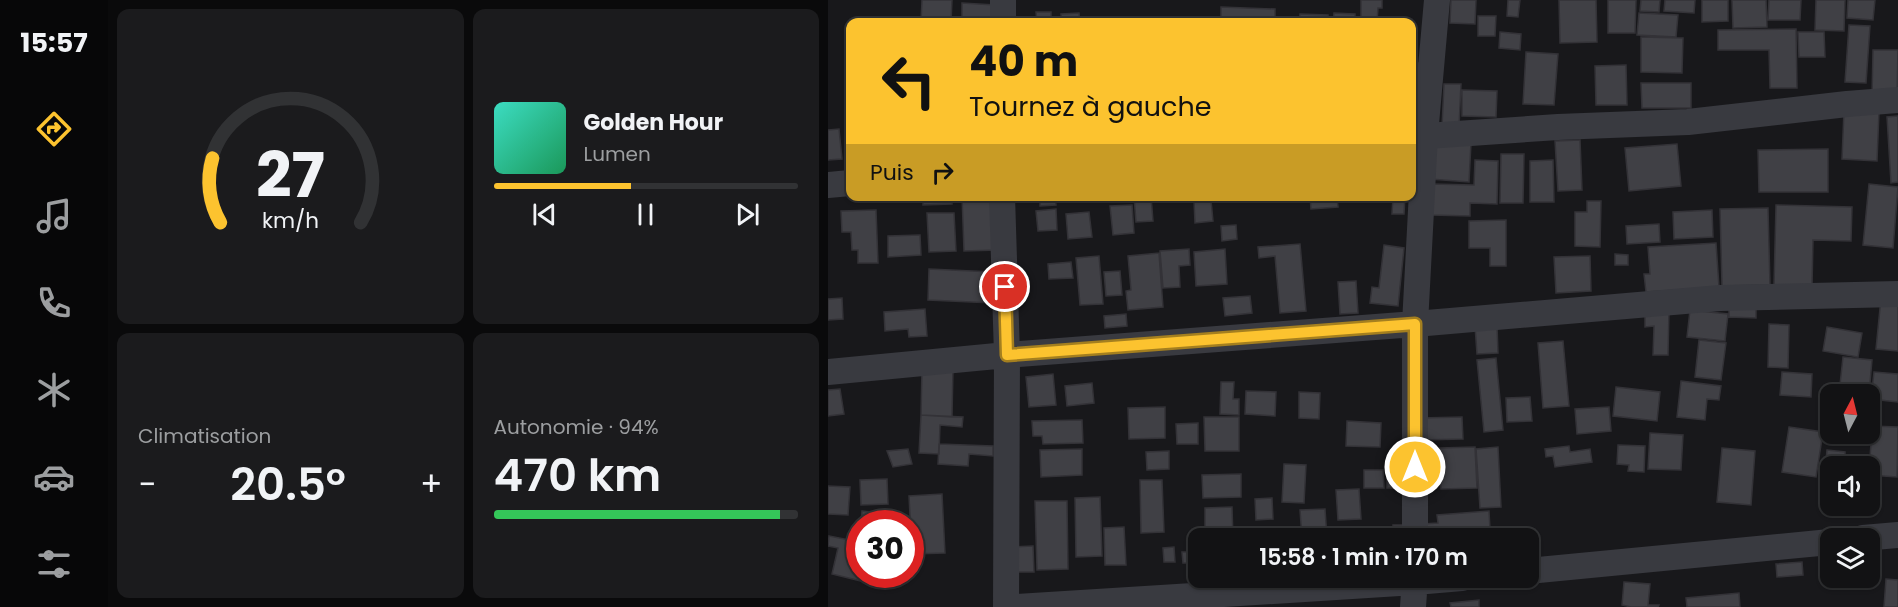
<!DOCTYPE html>
<html lang="fr">
<head>
<meta charset="utf-8">
<style>
	body { margin:0; font-family:Poppins,sans-serif; background:#1b1b1d; color:#f1f3f6; height:100vh; display:flex; flex-direction:column; font-size:22px; white-space:nowrap }
	* { box-sizing:border-box; margin:0 }
	p { font-size:20px; color:#9c9ea0 }
	.icon { flex:none; width:33px; height:33px; fill:none; stroke:currentColor; stroke-width:2; stroke-linecap:round; stroke-linejoin:round }
	.map { position:relative; flex:1; overflow:hidden }
	.panel { display:flex; flex-direction:column; gap:9px; padding:9px; background:#0a0a0b; width:720px }
	.panel>* { flex:none }
	.banner { position:absolute; left:18px; top:18px; width:570px; height:183px; border-radius:12px; box-shadow:0 2px 4px #0004,0 0 0 2px #313234; background:#fcc32f; color:#111; overflow:hidden }
	.needle { width:39px; rotate:7deg }
	.buttons { position:absolute; left:992px; top:384px; display:grid; gap:12px }
	.buttons a { display:grid; place-items:center; width:60px; height:60px; border-radius:12px; background:#121214; box-shadow:0 2px 4px #0004,0 0 0 2px #313234; font-size:30px }
	.speed { position:absolute; left:18px; top:510px; display:flex; gap:12px; font-size:30px; font-weight:700; text-align:center }
	.speed>* { display:grid; place-content:center; width:78px; height:78px; border-radius:50%; background:#121214; box-shadow:0 2px 4px #0004,0 0 0 2px #313234; line-height:1 }
	.speed .limit { border:9px solid #d22; background:#fff; color:#111 }
	.pin { position:absolute; display:grid; place-items:center; width:51px; height:51px; color:#fff; margin:-26px; border:3px solid #fff; border-radius:50%; box-shadow:0 2px 6px #0007 }
	.me { position:absolute; width:66px; margin:-33px; rotate:0deg; stroke-linejoin:round; filter:drop-shadow(0 0 4px #0008) }
	.turn { display:flex; align-items:center; gap:21px; height:126px; padding:0 24px; font-size:27px }
	.turn .icon { width:78px; height:78px; stroke-width:2.5 }
	.turn b { display:block; font-size:42px; line-height:51px }
	.then { display:flex; align-items:center; height:57px; padding:0 24px; background:#0003; gap:12px; font-size:22px }
	.big { font-size:45px; font-weight:600; line-height:1.1 }
	.panel .widget { flex:1; display:flex; flex-direction:column; justify-content:center; gap:9px; min-width:0; padding:0 21px; border-radius:12px; background:#1b1b1d }
	.panel .dial { align-items:center; gap:0 }
	.dial svg { height:156px; overflow:visible; fill:none; stroke:#313234; stroke-width:7; stroke-linecap:round; text-anchor:middle }
	.dial text { fill:#f1f3f6; stroke:none }
	.song { display:flex; align-items:center; gap:18px }
	.cover { width:72px; height:72px; border-radius:9px; background:linear-gradient(135deg,hsl(170 70% 55%),hsl(150 70% 35%)) }
	.played { height:6px; border-radius:3px; background:linear-gradient(90deg,#fcc32f 45%,#313234 45%) }
	.keys { display:flex; justify-content:space-around; direction:ltr }
	.heat { display:flex; justify-content:space-between; align-items:center; font-size:33px; direction:ltr }
	.charge { height:9px; border-radius:4px; background:linear-gradient(90deg,#34c759 94%,#313234 0) }
	.panel .tiles { flex:1; display:grid; gap:9px; grid-template-columns:repeat(2,1fr) }
	.trip { position:absolute; left:360px; top:528px; width:351px; height:60px; border-radius:12px; background:#121214; box-shadow:0 2px 4px #0004,0 0 0 2px #313234; font-weight:600; line-height:60px; text-align:center }
	main { display:flex; flex:1; min-height:0 }
	.tab-bar { display:flex; flex-direction:column; width:108px; justify-content:space-around; align-items:center; background:#070708; color:#9c9ea0 }
	.tab-bar .icon { width:42px; height:42px }
	.tab-bar .selected { color:#fcc32f }
	.tab-bar b { font-size:27px; color:#f1f3f6 }
	.map>svg:first-child { display:block }
	.building { fill:#404045; stroke:#333237; stroke-width:1.5 }
	.lines { fill:none; stroke-linecap:round; stroke-linejoin:round }
	.minor { stroke:#393a40; stroke-width:26 }
	.route-casing { stroke:#a47f1f; stroke-width:15 }
	.route { stroke:#fcc32f; stroke-width:10 }
</style>
</head>
<body>
<main>
<nav class="tab-bar">
<b>15:57</b>
<svg class="icon selected" aria-label="directions" viewBox="0 0 24 24"><path d="M12 3l9 9-9 9-9-9zM9 14v-3h6M13 9l2 2-2 2"/></svg>
<svg class="icon" aria-label="music" viewBox="0 0 24 24"><path d="M9 18V5l10-2v13"/><circle cx="6" cy="18" r="3"/><circle cx="16" cy="16" r="3"/></svg>
<svg class="icon" aria-label="phone" viewBox="0 0 24 24"><path d="M5 4h4l2 5-3 2q2 4 5 5l2-3 5 2v4C11 20 4 13 5 4z"/></svg>
<svg class="icon" aria-label="climate" viewBox="0 0 24 24"><path d="M12 3v18M4 7l16 10M4 17L20 7"/></svg>
<svg class="icon" aria-label="car" viewBox="0 0 24 24"><path d="M5 17H2v-5l4-1 3-4h7l3 4 3 1v5h-3M9 17h6M6 11h13"/><circle cx="7" cy="17" r="2"/><circle cx="17" cy="17" r="2"/></svg>
<svg class="icon" aria-label="filters" viewBox="0 0 24 24"><path d="M4 7h16M4 17h16"/><circle cx="9" cy="7" r="2"/><circle cx="15" cy="17" r="2"/></svg>
</nav>
<section class="panel">
<div class="tiles">
<div class="widget dial"><svg viewBox="0 0 100 80">
<path d="M14 69A42 42 0 1 1 86 69"/>
<path d="M14 69A42 42 0 0 1 10 36" stroke="#fcc32f"/>
<text x="50" y="56" font-size="32" font-weight="700">27</text>
<text x="50" y="72" font-size="11">km/h</text>
</svg></div>
<div class="widget">
<div class="song"><i class="cover"></i><div><b>Golden Hour</b><p>Lumen</p></div></div>
<div class="played"></div>
<div class="keys"><svg class="icon" aria-label="previous" viewBox="0 0 24 24"><path d="M18 5L8 12l10 7zM5 5v14"/></svg><svg class="icon" aria-label="pause" viewBox="0 0 24 24"><path d="M8 5v14M16 5v14"/></svg><svg class="icon" aria-label="next" viewBox="0 0 24 24"><path d="M6 5l10 7-10 7zM19 5v14"/></svg></div>
</div>
<div class="widget"><p>Climatisation</p>
<div class="heat"><a>−</a><b class="big">20.5°</b><a>+</a></div>
</div>
<div class="widget"><p>Autonomie · 94%</p><b class="big">470 km</b><div class="charge"></div></div>
</div>
</section>
<div class="map">
<svg width="1070" height="607" viewBox="0 0 1070 607">
	<rect width="100%" height="100%" fill="#18181b"/>
	<path class="building" d="M94 0H124L123 22H93Z
		M533 0H554V8H550L549 22H533Z
		M623 0H648L647 24 622 23Z
		M680 0H692L690 17 679 16Z
		M731 0H768L769 42 732 43Z
		M780 0H808L807 33H780Z
		M813 0H832L831 12 812 11Z
		M837 0H867L866 13 836 11Z
		M874 0H900V21L874 22Z
		M904 0H938L939 27 905 28Z
		M941 0H973L972 20H940Z
		M988 0H1017L1016 31 987 30Z
		M1020 0H1047L1045 20 1019 18Z
		M134 3 167 5 166 22H134Z
		M393 7 447 9V22H393Z
		M208 12H223V22H209Z
		M251 13 252 22H234L233 14Z
		M506 13 527 14V22H505Z
		M811 13 850 15 848 37 809 35Z
		M472 14 500 15V22H471Z
		M650 16H668L667 36H650Z
		M1021 25 1042 26 1038 83 1017 82Z
		M968 29 969 88H942L941 50H890V30Z
		M584 31H588V57H584Z
		M672 32 693 34 692 50 671 48Z
		M970 32H996L997 57H971Z
		M813 37 855 38 854 73 813 72Z
		M1045 50H1070L1069 97 1044 96Z
		M698 52 730 54 726 105 695 104Z
		M584 63H591L590 116H584Z
		M798 65 799 105H768L767 66Z
		M813 83H863V108H814Z
		M616 84H633L631 127H614Z
		M634 90 669 91 668 117 634 116Z
		M1016 110 1051 112 1049 161 1014 159Z
		M1070 116V182L1063 183 1059 117Z
		M11 129 14 159 0 160V130Z
		M605 140 643 143 641 182 602 179Z
		M752 140 754 190 730 191 727 141Z
		M849 144 853 186 801 191 797 148Z
		M1000 149V192H931L930 150Z
		M673 154H696L695 203H672Z
		M647 160 670 161 669 204 642 203V216L603 215 604 184 646 185Z
		M725 160 726 202H702V161Z
		M1041 184 1070 187 1065 248 1035 245Z
		M95 196H124V204L95 205Z
		M134 196H168L170 250 136 251Z
		M212 196H227L228 205 212 206Z
		M306 196H323L325 221 308 222Z
		M482 196H509L510 207 483 209Z
		M520 196H540V201L521 202Z
		M565 196H577L576 214H564Z
		M383 200 385 221 367 223 366 201Z
		M759 201H773L772 247 747 246V212H759Z
		M304 205 306 233 285 235 282 206Z
		M948 205 1024 207 1023 241 985 240 984 287 946 285Z
		M940 208 942 285 894 286 892 209Z
		M228 209 229 230 210 231 208 211Z
		M48 210 50 263H30V250H24L23 232H14L13 211Z
		M884 210 885 237 846 239 845 212Z
		M261 212 264 237 240 239 238 214Z
		M99 213H126L128 251 101 252Z
		M678 220V266H662V248H641V221Z
		M831 224 832 242 799 244 798 226Z
		M408 225 409 239 394 241 393 226Z
		M92 235 93 255 60 257V236Z
		M888 243 891 287 818 292 816 274H822L820 247Z
		M472 244 478 311 452 313 447 256 431 258 430 247Z
		M556 245 576 248 570 306 542 303 544 287 551 288Z
		M361 249 362 265 351 266 352 287 335 288 332 251Z
		M397 249 399 284 368 286 366 252Z
		M331 253 335 307 300 310 298 291 303 290 300 256Z
		M787 254 800 255V265H787Z
		M271 256 275 304 252 305 248 258Z
		M762 256 763 291 728 293 726 257Z
		M243 262 245 278 221 279 220 264Z
		M101 269 166 272 165 303 100 300Z
		M292 271 294 295 278 296 276 272Z
		M528 281 530 313 512 314 510 282Z
		M422 296 424 313 397 316 395 298Z
		M14 298 15 319 0 320V299Z
		M1053 298 1070 299V351L1048 349Z
		M901 305 928 306V318L901 317Z
		M97 309 99 336 81 337 80 329 57 331 56 312Z
		M817 310 841 311 840 355H825L826 326 817 327Z
		M862 310 900 314 897 341 859 337Z
		M298 314 299 326 277 328 276 316Z
		M941 324 961 325 960 368 940 367Z
		M669 325 670 353 649 354 647 326Z
		M999 327 1034 333 1030 357 995 351Z
		M871 340 898 343 893 380 867 377Z
		M735 341 741 406 715 408 710 343Z
		M1015 357 1044 360 1041 394H1011Z
		M668 358 675 430 656 432 649 360Z
		M94 368 125 369 124 417 93 415Z
		M954 372 984 374 983 397 952 395Z
		M1046 372 1070 374V402L1043 399Z
		M225 374 228 405 201 407 198 377Z
		M853 381 893 386 891 400 879 399 877 420 849 417Z
		M393 382H406L405 399H411V415L392 414Z
		M264 383 266 403 239 406 237 386Z
		M788 387 832 392 829 421 785 416Z
		M12 389 16 414 0 416V390Z
		M418 391 448 392 447 416 417 414Z
		M471 392 492 393 491 419 471 418Z
		M702 397 704 421 679 422 678 398Z
		M337 407V438L301 439 300 408Z
		M781 407 783 431 749 434 747 409Z
		M93 415 135 417 134 427 112 425 111 454 91 453Z
		M376 417H411V451H377Z
		M634 417 635 439 593 440 592 418Z
		M254 420 255 443 215 444 214 436H205L204 421Z
		M519 421 553 423 552 447 518 446Z
		M370 423V444H349L348 424Z
		M1044 426 1070 427 1069 477 1041 475Z
		M961 427 995 432 988 477 954 472Z
		M822 433 855 435 853 470 820 469Z
		M111 444 165 446V456L141 454 140 466 110 464Z
		M790 445 817 446 816 472 800 471 801 465 789 464Z
		M741 446 742 452 762 449 764 462 727 467 725 456 718 457 717 449Z
		M647 447 649 488 613 489 611 448Z
		M670 447 673 507 652 508 648 449Z
		M894 448 927 451 923 505 889 502Z
		M80 449 84 464 65 467 59 451Z
		M254 449V475L213 477 212 450Z
		M999 450 1017 452V458L1028 460V466H1002V503H994Z
		M341 451V469L319 470 318 452Z
		M456 464 478 465 476 503 454 502Z
		M559 469 575 470V488H559Z
		M536 470H555L556 488H536Z
		M413 474V497L375 498 374 475Z
		M59 479 60 504 33 505 32 480Z
		M312 480H334L336 532 313 533Z
		M0 486 22 487 20 515 0 514Z
		M531 489 533 519 510 520 508 490Z
		M114 494 117 553 84 554 81 496Z
		M272 497 274 556 248 557 247 498Z
		M444 498 445 519 428 520 427 499Z
		M207 501H239L240 569 209 570Z
		M404 507 405 538H377V508Z
		M497 509 499 538H474L472 510Z
		M34 511 65 515 64 524H33Z
		M661 511 662 529 618 532 619 538H596L595 524 610 523 609 515Z
		M565 525H578V538H565Z
		M296 527 298 565H277L276 528Z
		M514 531H531V538H514Z
		M1 536 32 542V574H35L33 581 4 574 10 548 0 546Z
		M205 546 206 572H184L183 547Z
		M346 547 347 562H336L335 548Z
		M354 552H370V563H355Z
		M974 562 975 575 949 577 948 564Z
		M1058 579 1070 580V607H1056Z
		M796 582 822 584 820 605H831L830 607H803L794 605Z
		M911 593 912 607H859L858 598Z
		M651 600V607H623L622 603Z"/>
	<g class="lines">
		<path class="minor" d="M175 22V0
			M584 137 730 127 860 122 1019 104 1070 100
			M0 185 22 183
			M174 196 179 355 178 607
			M0 372 179 355 587 324 892 298 1070 294
			M587 538V324L597 135 609 0
			M1035 538 1070 535
			M700 571 1002 542
			M189 607 587 582 634 578
			M585 607 587 578"/>
	</g>
	<g class="lines">
		<g class="route-casing">
			<path id="route" d="M177 287 179 355 587 324V467"/>
		</g>
		<use href="#route" class="route"/>
	</g>
</svg>
<div class="buttons">
<a><svg class="needle" viewBox="-14 -14 28 28"><path d="M0-13l5 13h-10z" fill="#e53935"/><path d="M0 13l5-13h-10z" fill="#9c9ea0"/></svg></a>
<a><svg class="icon" aria-label="sound" viewBox="0 0 24 24"><path d="M4 9h4l5-4v14l-5-4H4zM17 9q2 3 0 6"/></svg></a>
<a><svg class="icon" aria-label="layers" viewBox="0 0 24 24"><path d="M12 4l9 5-9 5-9-5zM3 14l9 5 9-5"/></svg></a>
</div>
<div class="speed"><div class="limit">30</div></div>
<div class="pin" style="left:177px;top:287px;background:#d93025"><svg class="icon" aria-label="arrive" viewBox="0 0 24 24"><path d="M6 21V4h12l-3 4 3 4H6"/></svg></div>
<svg class="me" style="left:587px;top:467px" viewBox="-20 -20 40 40"><circle r="17" fill="#fcc32f" stroke="#fff" stroke-width="3"/><path d="M0-11L8 9 0 5-8 9z" fill="#fff"/></svg>
<div class="trip">15:58 · 1 min · 170 m</div>
<div class="banner">
<div class="turn"><svg class="icon" aria-label="left" viewBox="0 0 24 24"><path d="M17 20v-9H6M10 6l-5 5 5 5"/></svg><div><b>40 m</b>Tournez à gauche</div></div>
<div class="then">Puis<svg class="icon" aria-label="right" viewBox="0 0 24 24"><path d="M7 20v-9h11M14 6l5 5-5 5"/></svg></div>
</div>
</div>
</main>
</body>
</html>
